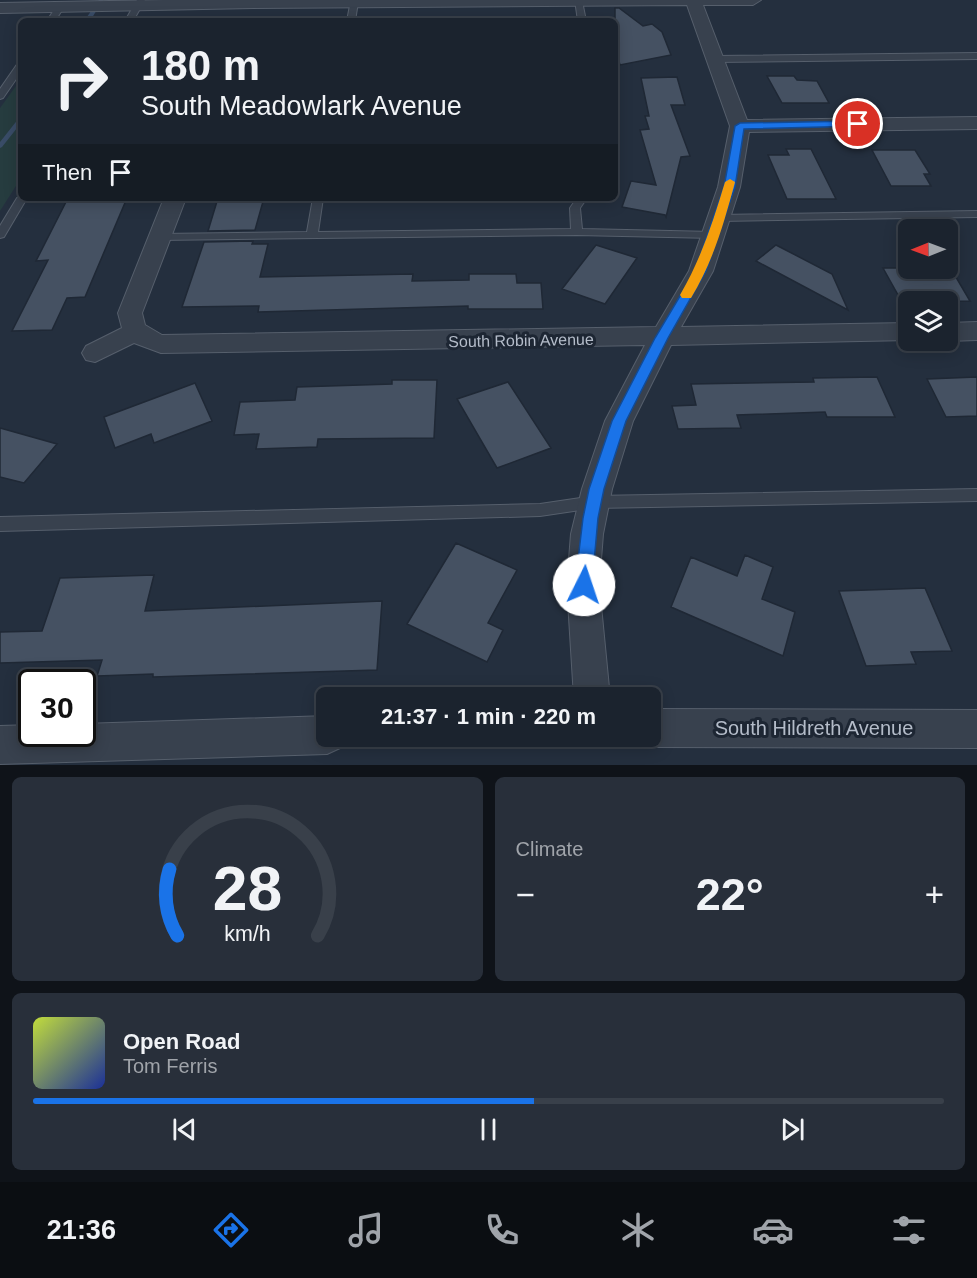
<!DOCTYPE html>
<html lang="en">
<head>
<meta charset="utf-8">
<style>
	body { margin:0; font-family:Arial,sans-serif; background:#282f3a; color:#f1f3f6; height:100vh; display:flex; flex-direction:column; font-size:22px; white-space:nowrap }
	* { box-sizing:border-box; margin:0 }
	p { font-size:20px; color:#a0a4aa }
	.icon { flex:none; width:33px; height:33px; fill:none; stroke:currentColor; stroke-width:2; stroke-linecap:round; stroke-linejoin:round }
	.map { position:relative; height:765px; overflow:hidden }
	.sheet { display:flex; flex-direction:column; gap:12px; padding:12px; background:#0f1319; flex:1 }
	.sheet>* { flex:none }
	.banner { position:absolute; left:18px; top:18px; width:600px; height:183px; border-radius:9px; box-shadow:0 3px 15px #0003,0 0 0 2px #39404a; background:#1b232e; color:#f1f3f6; overflow:hidden }
	.needle { width:39px; rotate:269deg }
	.buttons { position:absolute; left:898px; top:219px; display:grid; gap:12px }
	.buttons a { display:grid; place-items:center; width:60px; height:60px; border-radius:9px; background:#1b232e; box-shadow:0 3px 15px #0003,0 0 0 2px #39404a; font-size:30px }
	.speed { position:absolute; left:18px; top:669px; display:flex; gap:12px; font-size:30px; font-weight:700; text-align:center }
	.speed>* { display:grid; place-content:center; width:78px; height:78px; border-radius:50%; background:#1b232e; box-shadow:0 3px 15px #0003,0 0 0 2px #39404a; line-height:1 }
	.speed .limit { border:3px solid #111; border-radius:9px; background:#fff; color:#111 }
	.pin { position:absolute; display:grid; place-items:center; width:51px; height:51px; color:#fff; margin:-26px; border:3px solid #fff; border-radius:50%; box-shadow:0 2px 6px #0007 }
	.me { position:absolute; width:66px; margin:-33px; rotate:4deg; stroke-linejoin:round; filter:drop-shadow(0 0 4px #0008) }
	.turn { display:flex; align-items:center; gap:21px; height:126px; padding:0 24px; font-size:27px }
	.turn .icon { width:78px; height:78px; stroke-width:2.5 }
	.turn b { display:block; font-size:42px; line-height:51px }
	.then { display:flex; align-items:center; height:57px; padding:0 24px; background:#0003; gap:12px; font-size:22px }
	.big { font-size:45px; font-weight:800; line-height:1.1 }
	.sheet .card { flex:1; display:flex; flex-direction:column; justify-content:center; gap:9px; min-width:0; padding:0 21px; border-radius:9px; background:#282f3a }
	.sheet .dial { align-items:center; gap:0 }
	.dial svg { height:156px; overflow:visible; fill:none; stroke:#39404a; stroke-width:7; stroke-linecap:round; text-anchor:middle }
	.dial text { fill:#f1f3f6; stroke:none }
	.song { display:flex; align-items:center; gap:18px }
	.cover { width:72px; height:72px; border-radius:9px; background:linear-gradient(135deg,hsl(70 70% 55%),hsl(230 70% 35%)) }
	.played { height:6px; border-radius:3px; background:linear-gradient(90deg,#1a73e8 55%,#39404a 55%) }
	.keys { display:flex; justify-content:space-around; direction:ltr }
	.heat { display:flex; justify-content:space-between; align-items:center; font-size:33px; direction:ltr }
	.sheet .tiles { flex:1; display:grid; gap:12px; grid-template-columns:1fr 1fr }
	.card:last-child { grid-column:span 2 }
	.trip { position:absolute; left:316px; top:687px; width:345px; height:60px; border-radius:9px; background:#1b232e; box-shadow:0 3px 15px #0003,0 0 0 2px #39404a; font-weight:800; line-height:60px; text-align:center }
	.tabs { display:flex; height:96px; justify-content:space-around; align-items:center; background:#0b0e12; color:#a0a4aa }
	.tabs .icon { width:42px; height:42px }
	.tabs .on { color:#1a73e8 }
	.tabs b { font-size:27px; color:#f1f3f6 }
	.map>svg:first-child { display:block }
	.green { fill:#263c3f }
	.lines { fill:none; stroke-linecap:round; stroke-linejoin:round }
	.stream { fill:#394c67; fill-rule:evenodd }
	.building { fill:#455162; stroke:#1f2835; stroke-width:1.5 }
	.lane-casing { stroke:#565f6c; stroke-width:2 }
	.street-casing { stroke:#565f6c; stroke-width:2 }
	.lane { fill:#38414e; fill-rule:evenodd }
	.street { fill:#38414e; fill-rule:evenodd }
	.route { fill:#1a73e8; stroke:#114b97; stroke-width:1.5 }
	.slow { fill:#f59e0b }
	.labels { text-anchor:middle; stroke-width:6; stroke-linejoin:round; paint-order:stroke }
	.street-label { font-size:16px; fill:#b4bcc9; stroke:#1d2633 }
	.near-street-label { font-size:20px; fill:#b4bcc9; stroke:#1d2633 }
</style>
</head>
<body>
<div class="map">
<svg width="977" height="765" viewBox="0 0 977 765">
	<rect width="100%" height="100%" fill="#242f3e"/>
	<path class="green" d="M21 79V178L0 211V108Z"/>
	<g class="lines">
		<path class="stream" d="M99 0H103L90 21H84Z
			M21 117V123L2 147 0 148V142L19 118Z"/>
	</g>
	<path class="building" d="M615 8H619L643 26 652 24 662 32 671 55 620 65 615 47Z
		M767 76H794L797 80 817 81 829 103H782Z
		M677 77 685 105H671L690 156 681 157 666 217 665 215 622 207 631 181 656 185 640 130 649 129 645 116H649L641 78Z
		M786 149H811L836 199H787L768 155H789Z
		M872 150H915L930 174H924L931 186H891Z
		M68 198H127L85 297 67 298 52 330 12 331 48 260 36 261Z
		M218 198H264L255 230 208 231Z
		M253 241 252 244H268L260 277 413 274 412 281 469 280V274H516L517 283H541L543 309H468V306L258 312 259 306 182 307 204 242Z
		M596 245 637 258 605 304 562 289Z
		M776 245 832 274 848 310 756 261Z
		M883 268H922L924 273 953 272 970 301 902 302Z
		M877 377 895 417H827L825 412 737 415 741 428 678 429 672 406 696 405 691 384 814 382 813 378Z
		M977 377V416L946 417 927 379Z
		M392 380H437L434 438 318 439 317 447 256 449 259 434 234 435 240 402 295 400 297 387 392 384Z
		M508 382 551 448 497 468 457 399Z
		M195 383 212 421 154 443 151 434 115 448 104 417Z
		M0 428 57 444 24 483 0 477Z
		M456 543 517 570 488 623 503 630 487 662 407 624Z
		M745 555 773 567 762 599 795 612 783 656 671 607 691 557 737 576Z
		M154 575 145 611 382 601 377 670 153 677V674L97 676 102 660 0 663V632L42 631 60 578Z
		M925 588 952 651 911 652 916 664 866 666 839 591Z"/>
	<g class="lines">
		<g class="lane-casing">
			<path id="lane" d="M137 0H145L133 21H125Z
				M351 0 358 2 355 21H347Z
				M575 0 582 1 586 21H578Z
				M57 5 64 7 55 21H47Z
				M977 53V59L715 62 711 59 715 56Z
				M21 62V72L3 98 0 99V89L18 63Z
				M21 195V198H27L4 237 0 238V226L17 198Z
				M313 198H323L318 232 571 229 570 208 577 198H587L580 208 582 229 714 232 720 235 714 238 577 235 159 240 153 237 159 234 307 232Z
				M977 211V217L720 221 714 218 720 215Z
				M977 489V501L594 508 540 516 0 531V517L540 504 594 496Z"/>
		</g>
		<g class="street-casing">
			<path id="street" d="M164 0H761L753 5H703L747 120 977 117V129L749 132 740 187 713 271 681 327 909 323 910 340 671 345 633 421 612 489 603 534 599 585 610 698H574L567 585 571 534 582 489 605 421 645 345 161 353 134 343 95 362 86 360 82 353 86 346 122 328 118 313 164 198H186L142 313 145 325 162 335 656 327 689 271 718 187 730 126 687 5 254 8 0 13V3Z
				M977 322V340L948 341 947 340 948 323Z
				M651 709 977 710V748L651 747 638 741 636 736H651Z
				M327 716V736H345L340 748 327 754 0 764V726L32 725V734H82V724Z"/>
		</g>
		<use href="#lane" class="lane"/>
		<use href="#street" class="street"/>
	</g>
	<path class="route" d="M858 121 862 122V126L744 129 735 187 706 271 668 338 626 421 604 489 598 518 592 585 589 590 584 592 578 590 575 585 583 518 589 489 612 421 655 338 695 271 724 187 735 126 740 123Z"/>
	<path class="slow" d="M730 179 735 182C724 223 713 262 691 298H682L680 295C701 259 713 222 725 182Z"/>
	<g class="labels">
		<g class="street-label">
			<text transform="translate(521 340) rotate(-1)" y="6">South Robin Avenue</text>
		</g>
		<g class="near-street-label">
			<text x="814" y="735">South Hildreth Avenue</text>
		</g>
	</g>
</svg>
<div class="buttons">
<a><svg class="needle" viewBox="-14 -14 28 28"><path d="M0-13l5 13h-10z" fill="#e53935"/><path d="M0 13l5-13h-10z" fill="#a0a4aa"/></svg></a>
<a><svg class="icon" aria-label="layers" viewBox="0 0 24 24"><path d="M12 4l9 5-9 5-9-5zM3 14l9 5 9-5"/></svg></a>
</div>
<div class="speed"><div class="limit">30</div></div>
<div class="pin" style="left:858px;top:124px;background:#d93025"><svg class="icon" aria-label="arrive" viewBox="0 0 24 24"><path d="M6 21V4h12l-3 4 3 4H6"/></svg></div>
<svg class="me" style="left:584px;top:585px" viewBox="-20 -20 40 40"><circle r="19" fill="#fff"/><path d="M0-13L10 11 0 6-10 11z" fill="#1a73e8"/></svg>
<div class="trip">21:37 · 1 min · 220 m</div>
<div class="banner">
<div class="turn"><svg class="icon" aria-label="right" viewBox="0 0 24 24"><path d="M7 20v-9h11M14 6l5 5-5 5"/></svg><div><b>180 m</b>South Meadowlark Avenue</div></div>
<div class="then">Then<svg class="icon" aria-label="arrive" viewBox="0 0 24 24"><path d="M6 21V4h12l-3 4 3 4H6"/></svg></div>
</div>
</div>
<section class="sheet">
<div class="tiles">
<div class="card dial"><svg viewBox="0 0 100 80">
<path d="M14 69A42 42 0 1 1 86 69"/>
<path d="M14 69A42 42 0 0 1 10 35" stroke="#1a73e8"/>
<text x="50" y="56" font-size="32" font-weight="700">28</text>
<text x="50" y="72" font-size="11">km/h</text>
</svg></div>
<div class="card"><p>Climate</p>
<div class="heat"><a>−</a><b class="big">22°</b><a>+</a></div>
</div>
<div class="card">
<div class="song"><i class="cover"></i><div><b>Open Road</b><p>Tom Ferris</p></div></div>
<div class="played"></div>
<div class="keys"><svg class="icon" aria-label="previous" viewBox="0 0 24 24"><path d="M18 5L8 12l10 7zM5 5v14"/></svg><svg class="icon" aria-label="pause" viewBox="0 0 24 24"><path d="M8 5v14M16 5v14"/></svg><svg class="icon" aria-label="next" viewBox="0 0 24 24"><path d="M6 5l10 7-10 7zM19 5v14"/></svg></div>
</div>
</div>
</section>
<nav class="tabs">
<b>21:36</b>
<svg class="icon on" aria-label="directions" viewBox="0 0 24 24"><path d="M12 3l9 9-9 9-9-9zM9 14v-3h6M13 9l2 2-2 2"/></svg>
<svg class="icon" aria-label="music" viewBox="0 0 24 24"><path d="M9 18V5l10-2v13"/><circle cx="6" cy="18" r="3"/><circle cx="16" cy="16" r="3"/></svg>
<svg class="icon" aria-label="phone" viewBox="0 0 24 24"><path d="M5 4h4l2 5-3 2q2 4 5 5l2-3 5 2v4C11 20 4 13 5 4z"/></svg>
<svg class="icon" aria-label="climate" viewBox="0 0 24 24"><path d="M12 3v18M4 7l16 10M4 17L20 7"/></svg>
<svg class="icon" aria-label="car" viewBox="0 0 24 24"><path d="M5 17H2v-5l4-1 3-4h7l3 4 3 1v5h-3M9 17h6M6 11h13"/><circle cx="7" cy="17" r="2"/><circle cx="17" cy="17" r="2"/></svg>
<svg class="icon" aria-label="filters" viewBox="0 0 24 24"><path d="M4 7h16M4 17h16"/><circle cx="9" cy="7" r="2"/><circle cx="15" cy="17" r="2"/></svg>
</nav>
</body>
</html>
